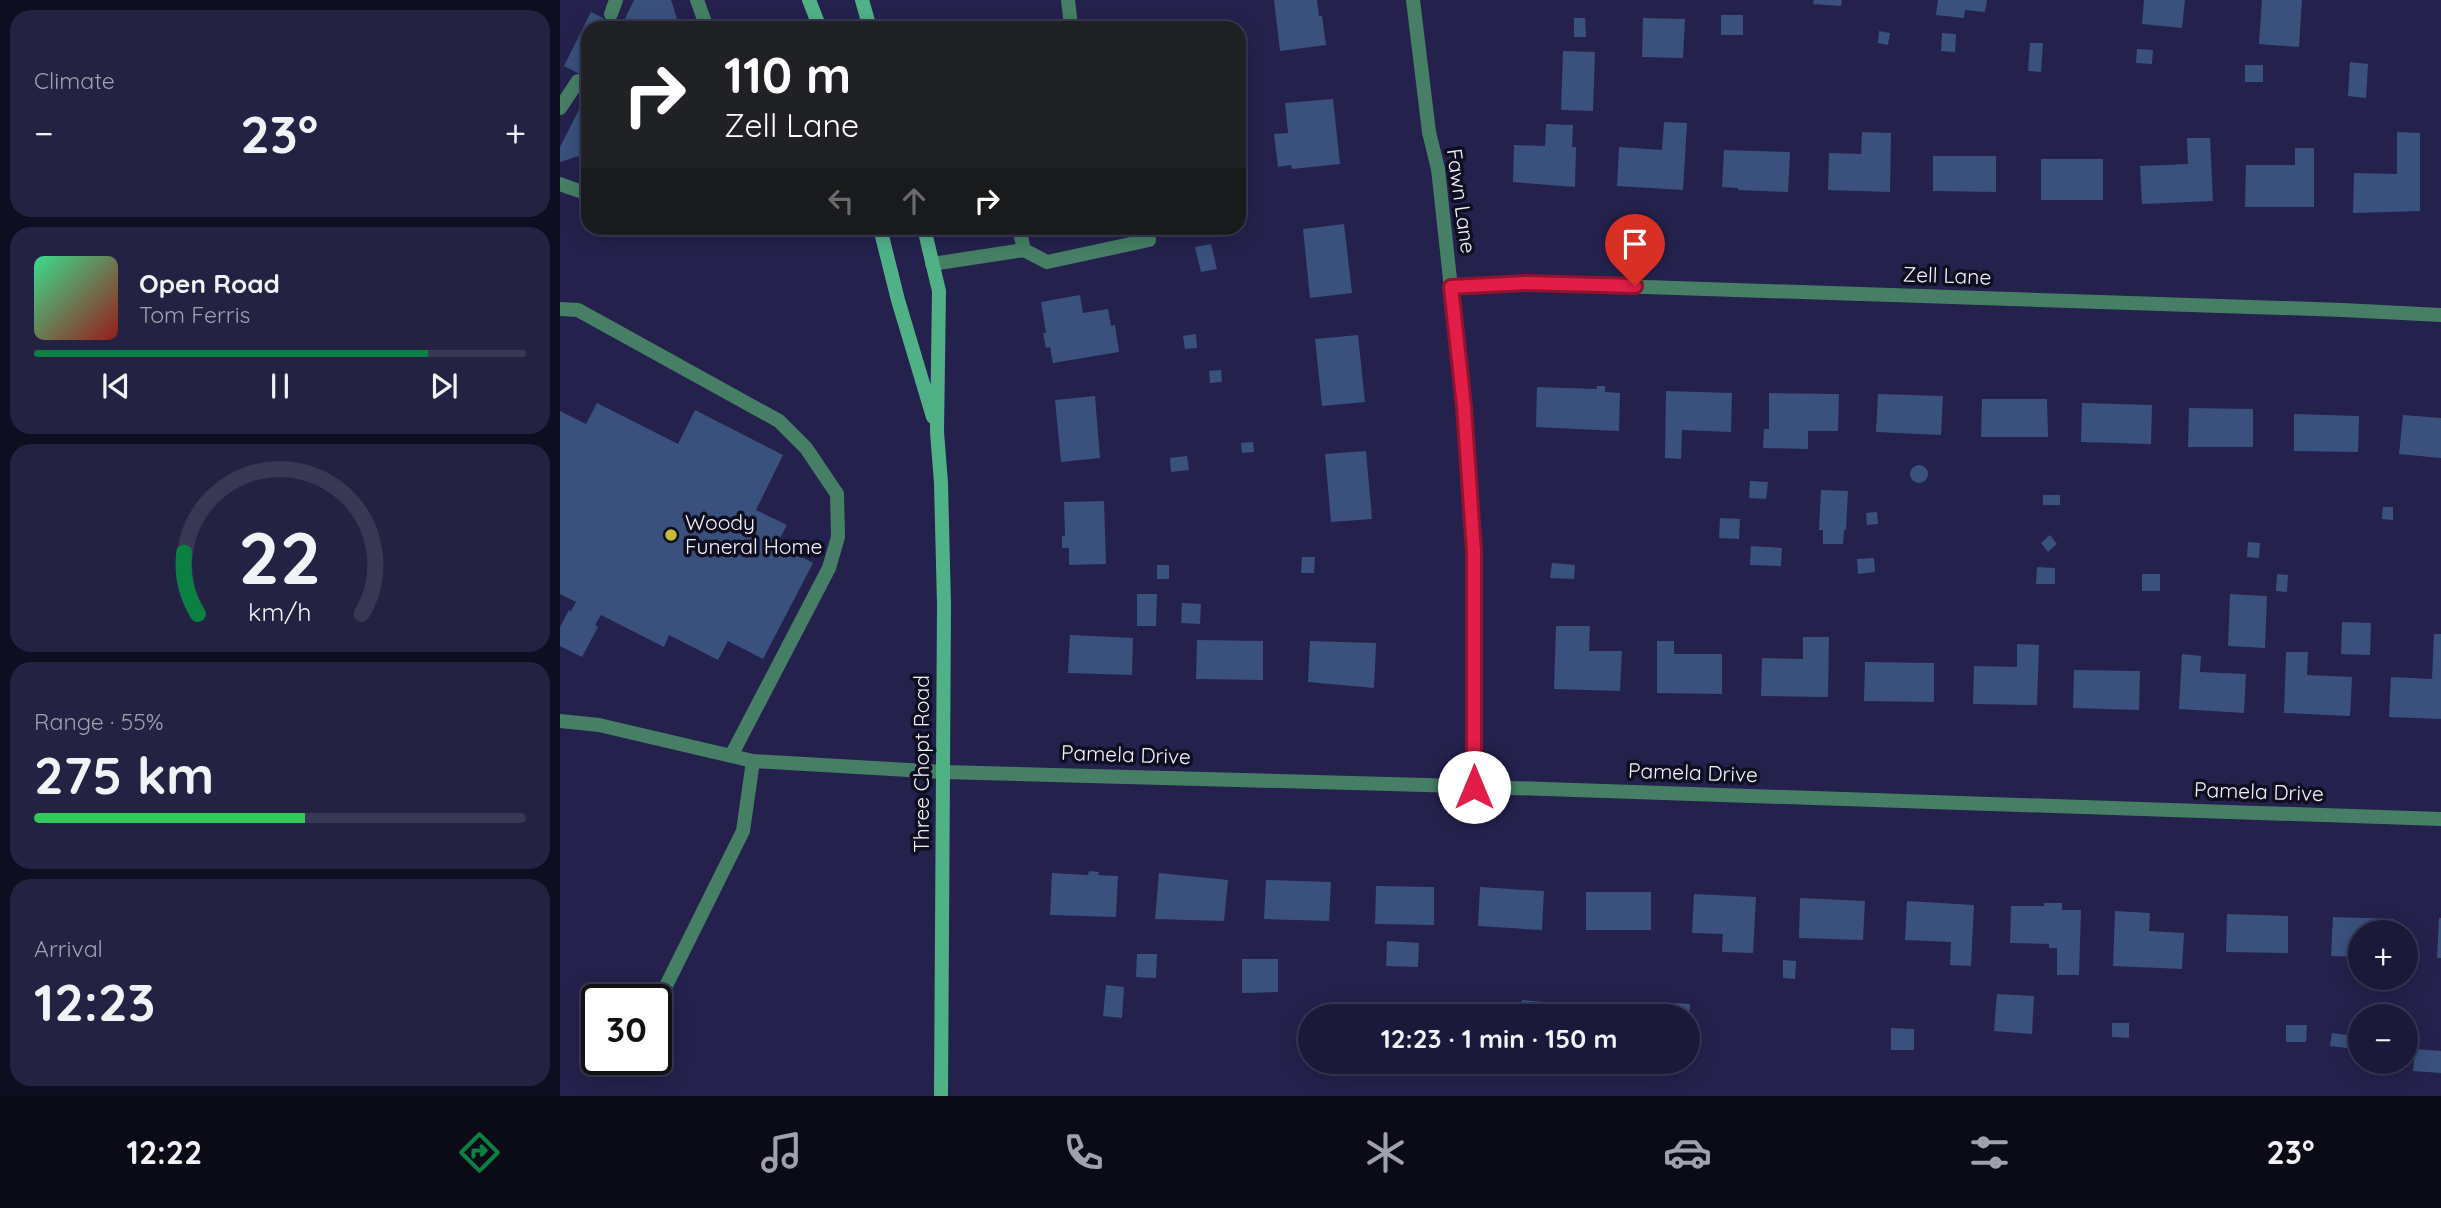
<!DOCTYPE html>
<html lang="en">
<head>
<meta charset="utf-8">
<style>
	body { margin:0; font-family:Quicksand,sans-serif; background:#242242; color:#f1f3f6; height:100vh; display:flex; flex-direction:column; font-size:26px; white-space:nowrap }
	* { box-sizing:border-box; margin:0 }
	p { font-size:23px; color:#a0a0af }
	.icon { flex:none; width:38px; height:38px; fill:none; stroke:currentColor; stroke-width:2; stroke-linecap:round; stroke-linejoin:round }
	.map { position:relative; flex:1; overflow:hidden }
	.sheet { display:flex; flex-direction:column; gap:10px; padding:10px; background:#0f0e20; width:560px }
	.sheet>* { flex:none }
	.guide { position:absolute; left:21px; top:21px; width:665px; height:214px; border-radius:21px; box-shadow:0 4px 18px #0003,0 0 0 2px #393854; background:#202124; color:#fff; overflow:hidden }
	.tools { position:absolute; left:1788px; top:920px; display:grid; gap:14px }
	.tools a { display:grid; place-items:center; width:70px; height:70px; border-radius:50%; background:#1b193a; box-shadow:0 4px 18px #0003,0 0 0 2px #393854; font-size:35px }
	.speed { position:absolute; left:21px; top:984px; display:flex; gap:14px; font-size:35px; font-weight:700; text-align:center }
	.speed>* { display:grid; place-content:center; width:91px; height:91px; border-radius:50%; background:#1b193a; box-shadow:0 4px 18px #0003,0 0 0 2px #393854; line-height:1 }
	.speed .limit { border:4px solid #111; border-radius:10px; background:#fff; color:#111 }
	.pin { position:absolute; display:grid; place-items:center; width:60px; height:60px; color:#fff; margin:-72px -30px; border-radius:50% 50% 50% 0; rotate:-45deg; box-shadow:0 0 7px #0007 }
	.pin .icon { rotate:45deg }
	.me { position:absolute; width:77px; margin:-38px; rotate:0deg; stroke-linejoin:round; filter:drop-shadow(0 0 5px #0008) }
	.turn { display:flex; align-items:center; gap:24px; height:147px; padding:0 28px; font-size:32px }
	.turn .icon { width:91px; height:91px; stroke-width:2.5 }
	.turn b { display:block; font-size:49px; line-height:60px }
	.lanes { display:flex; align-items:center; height:66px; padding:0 28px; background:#0003; justify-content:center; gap:35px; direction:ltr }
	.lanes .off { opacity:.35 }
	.big { font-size:52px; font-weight:700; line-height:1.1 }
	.sheet .widget { flex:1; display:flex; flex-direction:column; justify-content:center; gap:10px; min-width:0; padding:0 24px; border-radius:21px; background:#242242 }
	.sheet .dial { align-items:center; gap:0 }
	.dial svg { height:182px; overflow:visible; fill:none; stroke:#393854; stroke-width:7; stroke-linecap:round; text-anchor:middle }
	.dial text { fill:#f1f3f6; stroke:none }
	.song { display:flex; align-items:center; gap:21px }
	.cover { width:84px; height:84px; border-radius:10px; background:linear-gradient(135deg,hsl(150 70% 55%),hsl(0 70% 35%)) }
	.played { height:7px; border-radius:4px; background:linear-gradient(90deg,#0b8043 80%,#393854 80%) }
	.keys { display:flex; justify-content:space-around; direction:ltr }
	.heat { display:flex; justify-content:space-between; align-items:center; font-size:38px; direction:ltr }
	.charge { height:10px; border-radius:5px; background:linear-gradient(90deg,#34c759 55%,#393854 0) }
	.trip { position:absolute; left:738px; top:1004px; width:402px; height:70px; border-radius:35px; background:#1b193a; box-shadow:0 4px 18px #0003,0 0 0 2px #393854; font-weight:700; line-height:70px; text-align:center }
	.menu { display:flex; height:112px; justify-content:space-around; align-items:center; background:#0b0a17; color:#a0a0af }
	.menu .icon { width:49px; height:49px }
	.menu .active { color:#0b8043 }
	.menu b { font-size:32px; color:#f1f3f6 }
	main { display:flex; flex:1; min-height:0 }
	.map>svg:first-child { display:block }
	.building { fill:#3a517d }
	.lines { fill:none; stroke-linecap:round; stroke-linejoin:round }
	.lane { stroke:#467f65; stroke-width:14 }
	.street { stroke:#467f65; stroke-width:14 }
	.secondary { stroke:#50b187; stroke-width:14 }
	.route-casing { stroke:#92132f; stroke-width:18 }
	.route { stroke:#e11d48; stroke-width:12 }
	.poi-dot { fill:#c9bb3a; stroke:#0f0e21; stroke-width:2.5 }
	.labels { text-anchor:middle; stroke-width:7; stroke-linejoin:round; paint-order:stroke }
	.street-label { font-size:21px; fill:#f4f4fa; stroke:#0f0e21 }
	.poi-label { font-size:21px; fill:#f4f4fa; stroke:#0f0e21; text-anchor:start }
</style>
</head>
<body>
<main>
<section class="sheet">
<div class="widget"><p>Climate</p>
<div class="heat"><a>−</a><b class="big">23°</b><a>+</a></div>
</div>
<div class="widget">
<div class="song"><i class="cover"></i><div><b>Open Road</b><p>Tom Ferris</p></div></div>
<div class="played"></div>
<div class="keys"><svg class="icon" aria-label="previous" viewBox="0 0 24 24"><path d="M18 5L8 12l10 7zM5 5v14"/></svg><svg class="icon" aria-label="pause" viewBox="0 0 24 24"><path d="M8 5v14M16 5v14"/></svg><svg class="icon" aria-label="next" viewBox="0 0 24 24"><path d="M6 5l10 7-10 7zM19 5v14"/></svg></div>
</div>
<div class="widget dial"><svg viewBox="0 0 100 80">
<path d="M14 69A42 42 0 1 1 86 69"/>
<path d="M14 69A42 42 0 0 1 8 42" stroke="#0b8043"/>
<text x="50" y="56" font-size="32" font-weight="700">22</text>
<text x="50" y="72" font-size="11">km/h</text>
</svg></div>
<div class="widget"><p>Range · 55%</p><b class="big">275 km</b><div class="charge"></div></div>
<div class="widget"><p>Arrival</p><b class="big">12:23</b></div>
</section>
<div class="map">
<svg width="1881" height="1096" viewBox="0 0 1881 1096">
	<rect width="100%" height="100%" fill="#24214d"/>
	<path class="building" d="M74 0H111L120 28H28V78L4 66 31 12 61 27Z
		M714 0H757L759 16H762L766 45 720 51Z
		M1254 0H1282L1281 6 1253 4Z
		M1378 0H1427L1425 12 1405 10 1404 18 1376 15Z
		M1584 0H1625L1622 28 1582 24Z
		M1702 0H1742L1739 47 1699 44Z
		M1161 15H1183V35H1161Z
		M1014 18H1025L1026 37H1014Z
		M1083 18 1125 19 1123 58 1082 57Z
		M1319 31 1330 33 1328 45 1318 43Z
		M1382 33 1396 34 1395 52 1381 51Z
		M1470 43H1483L1481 72 1468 71Z
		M1577 49 1593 50 1592 64 1576 63Z
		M1003 51 1035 52 1033 111 1001 110Z
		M1790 62 1808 64 1806 98 1788 96Z
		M1685 65H1703V82H1685Z
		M28 92V153L0 162V147Z
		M773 99 780 164 732 169 731 165 718 167 714 134 728 133 725 103Z
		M1104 122 1127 123 1123 190 1057 186 1059 147 1102 150Z
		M986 124 1013 125 1012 147H1016L1015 187 953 182 954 145 985 146Z
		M1302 132 1331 133 1330 192 1268 190 1269 153 1301 154Z
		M1837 132 1860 133V211L1793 213 1794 173 1837 174Z
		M1627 138H1650L1653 201 1582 204 1580 166 1628 164Z
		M1735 148H1754V207H1685L1686 165H1735Z
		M1164 150 1230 152 1228 192 1178 190V188L1162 187Z
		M1373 156H1436V192L1373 191Z
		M1481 159H1543V200H1481Z
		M784 224 792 293 750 298 743 229Z
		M651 244 657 269 641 272 635 247Z
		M520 295 523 313 548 309 551 326 555 325 559 352 493 363 490 347 486 348 483 333H486L481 302Z
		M636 334 637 348 625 349 623 336Z
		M798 335 805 402 762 406 755 339Z
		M661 370 662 382 650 383 649 371Z
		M1037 386H1045V392L1060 393 1059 431 976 427 977 387 1037 389Z
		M1106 391 1172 393 1171 432 1122 430 1121 459 1105 458Z
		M1209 393 1279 394 1278 431H1248V449L1203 448 1204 429H1209Z
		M1318 394 1383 396 1381 435 1316 432Z
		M535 396 540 458 501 462 495 400Z
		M1422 399H1487L1488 437H1421Z
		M37 403 118 444 135 410 223 455 196 510 227 525 217 544 253 563 203 659 168 641 158 660 109 635 104 647 41 615 35 625 38 627 22 657 0 646V627L9 610 11 611 16 602 0 594V411L26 424Z
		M1522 403 1592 405 1591 444 1521 442Z
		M1629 408 1693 409V447H1628Z
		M1734 414 1799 416 1798 452 1734 451Z
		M1843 415 1881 418V458L1839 454Z
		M693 442 694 452 682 453 681 443Z
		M806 451 812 519 771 522 765 454Z
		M627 456 629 470 611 472 610 458Z
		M1350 474a9 9 0 1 1 18 0a9 9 0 1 1-18 0Z
		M1190 481 1208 482 1206 499 1189 498Z
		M1261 490 1288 491 1286 530H1284L1283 544H1263V530H1259Z
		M1483 495H1500V505H1483Z
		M544 501 546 564 509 565V548H502V536H505L504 502Z
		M1823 507H1833V520L1822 519Z
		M1317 512 1318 524 1307 525 1306 513Z
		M1160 518 1180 519 1179 539 1159 538Z
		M1490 535 1497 544 1488 552 1481 543Z
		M1688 542 1700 543 1699 558 1687 557Z
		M1191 546 1222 548 1221 566 1190 565Z
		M742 557H755L754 573H741Z
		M1314 558 1315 572 1298 574 1297 559Z
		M992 563 1015 565 1014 579 990 578Z
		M597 565H609V579H597Z
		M1477 567 1495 568V584H1476Z
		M1582 574H1600V591H1582Z
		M1717 574 1728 575 1727 592 1716 591Z
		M577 594H597L596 626H577Z
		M1670 594 1707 596 1705 648 1668 646Z
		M622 603 641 604 640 624 621 623Z
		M1782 622 1811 623 1810 655 1781 654Z
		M996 626H1030L1029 651H1062L1060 691 994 689Z
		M1874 634H1881V719L1829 717 1831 677 1872 679Z
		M510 635 573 638 572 675 508 673Z
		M1243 637H1269L1268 697 1201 696 1202 658 1243 659Z
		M637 640 703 641V680L636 679Z
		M750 641 816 643 814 688 748 682Z
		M1097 641H1114V654H1162V694L1097 693Z
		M1457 644 1479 645 1477 705 1413 704 1414 666 1457 667Z
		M1726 652H1748L1747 675 1792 677 1790 716 1724 713Z
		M1622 654 1641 656 1640 672 1686 674 1684 713 1619 709Z
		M1305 662 1374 663V702L1304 701Z
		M1514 670 1580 671 1579 710 1513 708Z
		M529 871 539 872 538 875 558 876 556 917 490 915 492 873 528 875Z
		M599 873 668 880 664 921 595 919Z
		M706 880 771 882 769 921 704 919Z
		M816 886 874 887V925L815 924Z
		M920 887 984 891 982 930 918 926Z
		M1026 892H1091V930H1026Z
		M1134 894 1196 897 1193 953 1162 952 1163 934 1132 933Z
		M1240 898 1305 901 1303 940 1239 938Z
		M1347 901 1414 905 1411 966 1390 965 1391 942 1345 940Z
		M1484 903H1502V910H1521L1519 975H1497V948H1489V944L1450 943 1451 906H1484Z
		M1555 911 1590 913 1589 931 1624 933 1622 969 1553 966Z
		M1667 914 1728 916V953L1666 952Z
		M1773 917 1834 919V933H1801V957L1771 956Z
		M1879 918H1881V958H1877Z
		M827 941 859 943 858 967 826 966Z
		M577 954H597L596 978 576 977Z
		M682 959H718V992L682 993Z
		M1223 960 1236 961 1235 979 1223 978Z
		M546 985 564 987 562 1018 543 1016Z
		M1437 994 1474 996 1472 1034 1434 1031Z
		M962 1000 996 1003 995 1017H961Z
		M1114 1003 1130 1004 1129 1017H1113Z
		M1552 1023H1569V1038L1552 1037Z
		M1726 1025H1747L1746 1042H1726Z
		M1331 1028 1354 1029V1050H1331Z
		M1772 1033 1795 1036 1794 1049 1770 1046Z
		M1855 1049 1881 1051V1073L1853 1071Z"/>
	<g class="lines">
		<path class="lane" d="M137 0 147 28
			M51 14 56 0
			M501 28 511 26 508 0
			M0 108 18 81
			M0 184 28 194
			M464 250 487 262 589 240 587 228
			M372 264 464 250 459 228
			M0 309 18 310 219 421 246 448 277 494 278 537 269 568 171 756
			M0 721 39 725 193 761
			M96 1006 183 831 193 761 383 772"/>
		<path class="street" d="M853 0 869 132 878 169 904 407 914 552V787
			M891 287 966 283 1783 310 1881 315
			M383 772 865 785 1881 819"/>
		<path class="secondary" d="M249 0 260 28
			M302 0 310 28
			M320 228 338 300 373 417
			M364 228 379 291 377 432 381 483 384 605 381 1096"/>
	</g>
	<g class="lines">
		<g class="route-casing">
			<path id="route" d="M914 787V552L904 407 891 287 966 283 1075 286"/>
		</g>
		<use href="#route" class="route"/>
	</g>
	<circle class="poi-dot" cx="111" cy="535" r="7"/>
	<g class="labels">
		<g class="street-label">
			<text transform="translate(901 201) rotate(82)" y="7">Fawn Lane</text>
			<text transform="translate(1387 276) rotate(2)" y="7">Zell Lane</text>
			<text transform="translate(566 755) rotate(2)" y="7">Pamela Drive</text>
			<text transform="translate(362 764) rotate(-90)" y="7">Three Chopt Road</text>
			<text transform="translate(1133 773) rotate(2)" y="7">Pamela Drive</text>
			<text transform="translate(1699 792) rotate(2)" y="7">Pamela Drive</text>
		</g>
		<g class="poi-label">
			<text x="125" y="530">Woody<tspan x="125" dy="24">Funeral Home</tspan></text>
		</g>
	</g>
</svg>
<div class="tools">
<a>+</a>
<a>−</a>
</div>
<div class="speed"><div class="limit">30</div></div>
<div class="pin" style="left:1075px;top:286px;background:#d93025"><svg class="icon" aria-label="arrive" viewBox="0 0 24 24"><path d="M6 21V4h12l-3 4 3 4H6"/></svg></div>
<svg class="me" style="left:914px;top:787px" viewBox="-20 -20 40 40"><circle r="19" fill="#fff"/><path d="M0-13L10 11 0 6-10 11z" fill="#e11d48"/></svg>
<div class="trip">12:23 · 1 min · 150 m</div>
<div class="guide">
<div class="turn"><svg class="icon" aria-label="right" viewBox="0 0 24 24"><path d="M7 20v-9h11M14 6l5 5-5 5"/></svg><div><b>110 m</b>Zell Lane</div></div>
<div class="lanes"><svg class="icon off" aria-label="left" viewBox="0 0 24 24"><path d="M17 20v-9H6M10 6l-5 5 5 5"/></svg><svg class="icon off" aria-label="ahead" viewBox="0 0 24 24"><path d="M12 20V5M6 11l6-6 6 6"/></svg><svg class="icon" aria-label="right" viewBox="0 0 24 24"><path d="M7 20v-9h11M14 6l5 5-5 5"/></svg></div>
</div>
</div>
</main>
<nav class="menu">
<b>12:22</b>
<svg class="icon active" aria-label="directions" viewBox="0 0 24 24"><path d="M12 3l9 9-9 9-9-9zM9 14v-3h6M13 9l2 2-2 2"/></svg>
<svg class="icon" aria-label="music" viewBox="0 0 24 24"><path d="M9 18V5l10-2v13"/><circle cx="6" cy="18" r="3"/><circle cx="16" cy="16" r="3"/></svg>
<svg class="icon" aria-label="phone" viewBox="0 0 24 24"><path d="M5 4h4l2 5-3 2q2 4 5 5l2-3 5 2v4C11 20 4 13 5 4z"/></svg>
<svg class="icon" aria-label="climate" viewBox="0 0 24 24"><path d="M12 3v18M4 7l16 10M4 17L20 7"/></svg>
<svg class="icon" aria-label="car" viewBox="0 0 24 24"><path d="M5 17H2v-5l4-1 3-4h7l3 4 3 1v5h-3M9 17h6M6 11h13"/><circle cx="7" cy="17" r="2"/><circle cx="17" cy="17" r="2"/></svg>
<svg class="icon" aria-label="filters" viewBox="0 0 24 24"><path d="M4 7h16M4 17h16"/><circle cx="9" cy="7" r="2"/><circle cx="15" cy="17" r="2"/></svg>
<b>23°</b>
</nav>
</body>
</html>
